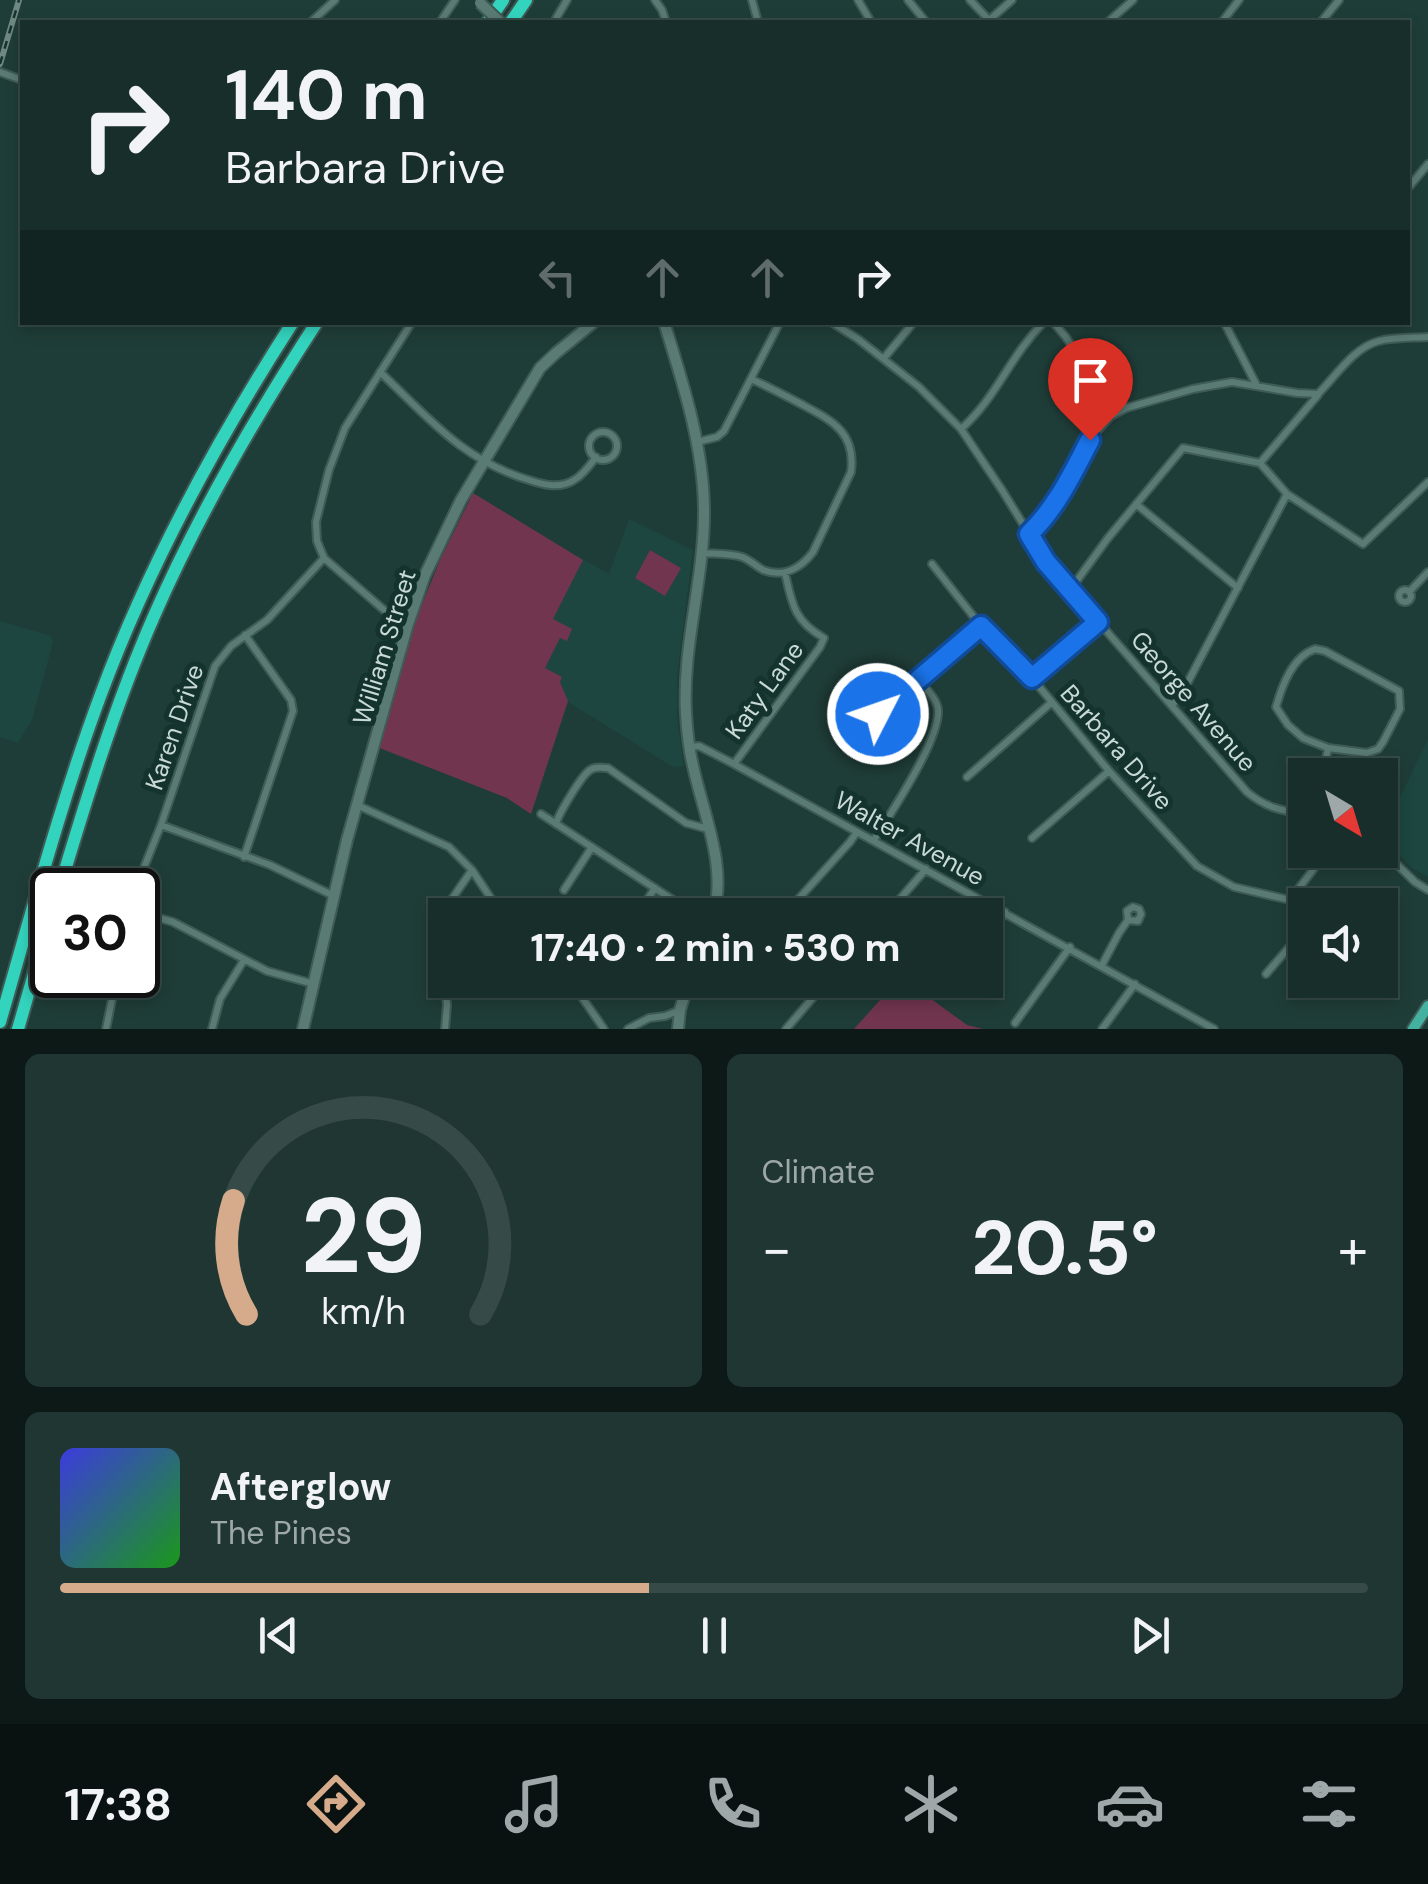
<!DOCTYPE html>
<html lang="en">
<head>
<meta charset="utf-8">
<style>
	body { margin:0; font-family:"DM Sans",sans-serif; background:#203632; color:#f1f3f6; height:100vh; display:flex; flex-direction:column; font-size:38px; white-space:nowrap }
	* { box-sizing:border-box; margin:0 }
	p { font-size:32px; color:#9ea8a8 }
	.icon { flex:none; width:55px; height:55px; fill:none; stroke:currentColor; stroke-width:2; stroke-linecap:round; stroke-linejoin:round }
	.map { position:relative; height:1029px; overflow:hidden }
	.sheet { display:flex; flex-direction:column; gap:25px; padding:25px; background:#0d1917; flex:1 }
	.sheet>* { flex:none }
	.top-card { position:absolute; left:20px; top:20px; width:1390px; height:305px; border-radius:0px; box-shadow:0 5px 15px #0003,0 0 0 2px #364a47; background:#172e2a; color:#f1f3f6; overflow:hidden }
	.needle { width:65px; rotate:142deg }
	.controls { position:absolute; left:1288px; top:758px; display:grid; gap:20px }
	.controls a { display:grid; place-items:center; width:110px; height:110px; border-radius:0px; background:#172e2a; box-shadow:0 5px 15px #0003,0 0 0 2px #364a47; font-size:50px }
	.speed { position:absolute; left:30px; top:868px; display:flex; gap:20px; font-size:50px; font-weight:700; text-align:center }
	.speed>* { display:grid; place-content:center; width:130px; height:130px; border-radius:50%; background:#172e2a; box-shadow:0 5px 15px #0003,0 0 0 2px #364a47; line-height:1 }
	.speed .limit { border:5px solid #111; border-radius:15px; background:#fff; color:#111 }
	.pin { position:absolute; display:grid; place-items:center; width:85px; height:85px; color:#fff; margin:-102px -42px; border-radius:50% 50% 50% 0; rotate:-45deg; box-shadow:0 0 10px #0007 }
	.pin .icon { rotate:45deg }
	.me { position:absolute; width:110px; margin:-55px; rotate:49deg; stroke-linejoin:round; filter:drop-shadow(0 0 8px #0008) }
	.turn { display:flex; align-items:center; gap:35px; height:210px; padding:0 40px; font-size:45px }
	.turn .icon { width:130px; height:130px; stroke-width:2.5 }
	.turn b { display:block; font-size:70px; line-height:85px }
	.lanes { display:flex; align-items:center; height:95px; padding:0 40px; background:#0003; justify-content:center; gap:50px; direction:ltr }
	.lanes .off { opacity:.35 }
	.big { font-size:75px; font-weight:800; line-height:1.1 }
	.sheet .widget { flex:1; display:flex; flex-direction:column; justify-content:center; gap:15px; min-width:0; padding:0 35px; border-radius:15px; background:#203632 }
	.sheet .dial { align-items:center; gap:0 }
	.dial svg { height:260px; overflow:visible; fill:none; stroke:#364a47; stroke-width:7; stroke-linecap:round; text-anchor:middle }
	.dial text { fill:#f1f3f6; stroke:none }
	.song { display:flex; align-items:center; gap:30px }
	.cover { width:120px; height:120px; border-radius:15px; background:linear-gradient(135deg,hsl(240 70% 55%),hsl(120 70% 35%)) }
	.played { height:10px; border-radius:5px; background:linear-gradient(90deg,#d6ab8b 45%,#364a47 45%) }
	.keys { display:flex; justify-content:space-around; direction:ltr }
	.heat { display:flex; justify-content:space-between; align-items:center; font-size:55px; direction:ltr }
	.sheet .tiles { flex:1; display:grid; gap:25px; grid-template-columns:1fr 1fr }
	.widget:last-child { grid-column:span 2 }
	.trip { position:absolute; left:428px; top:898px; width:575px; height:100px; border-radius:0px; background:#172e2a; box-shadow:0 5px 15px #0003,0 0 0 2px #364a47; font-weight:800; line-height:100px; text-align:center }
	.tab-bar { display:flex; height:160px; justify-content:space-around; align-items:center; background:#091211; color:#9ea8a8 }
	.tab-bar .icon { width:70px; height:70px }
	.tab-bar .current { color:#d6ab8b }
	.tab-bar b { font-size:45px; color:#f1f3f6 }
	.map>svg:first-child { display:block }
	.built { fill:#1c463f }
	.green { fill:#71354f }
	.lines { fill:none; stroke-linecap:round; stroke-linejoin:round }
	.street-casing { stroke:#3f5b56; stroke-width:10 }
	.secondary-casing { stroke:#3f5b56; stroke-width:14 }
	.primary-casing { stroke:#3f5b56; stroke-width:14 }
	.highway-casing { stroke:#3f5b56; stroke-width:16 }
	.street { stroke:#5a7a74; stroke-width:6 }
	.secondary { stroke:#5a7a74; stroke-width:10 }
	.primary { stroke:#43b0a0; stroke-width:10 }
	.highway { stroke:#33d4be; stroke-width:12 }
	.rail-casing { stroke:#708883; stroke-width:6 }
	.rail { stroke:#14332e; stroke-width:2.5; stroke-dasharray:8; stroke-linecap:butt }
	.secondary-bridge-casing { stroke:#3f5b56; stroke-width:14; stroke-linecap:butt }
	.secondary-bridge { stroke:#5a7a74; stroke-width:10 }
	.route-casing { stroke:#114b97; stroke-width:25 }
	.route { stroke:#1a73e8; stroke-width:18 }
	.labels { text-anchor:middle; stroke-width:10; stroke-linejoin:round; paint-order:stroke }
	.street-label { font-size:25px; fill:#c9dad6; stroke:#14332e }
</style>
</head>
<body>
<div class="map">
<svg width="1428" height="1029" viewBox="0 0 1428 1029">
	<rect width="100%" height="100%" fill="#1f3d38"/>
	<path class="built" d="M473 493 552 542 609 574 629 519 693 550 677 677V717L684 766 673 767 568 702 531 814 507 798 412 629 440 560Z
		M0 621 51 636 53 642 32 720 18 743 0 737Z
		M1428 740V877L1412 868 1381 836Z"/>
	<path class="green" d="M473 493 583 560 553 619 572 629 567 641 560 638 545 668 562 677 560 682 568 701 531 814 507 798 377 747 412 629 440 560Z
		M650 550 681 568 665 596 635 578Z
		M898 980H905L967 1025 983 1029H854Z"/>
	<g class="lines">
		<g class="street-casing">
			<path id="street" d="M655 0 662 10 666 22
				M752 0 758 22
				M858 0 871 22
				M908 0 926 22
				M970 0 991 22
				M311 22 335 0
				M440 22 455 0
				M554 22 567 0
				M987 22 1012 0
				M1108 22 1133 0
				M1222 22 1239 0
				M1321 22 1339 0
				M0 72 22 80
				M1408 188 1428 164
				M831 322 858 339 919 387 961 429 1002 490 1047 563 1247 792C1265 807 1281 811 1305 814
				M1053 322 1065 336 1097 383 1126 408
				M1224 322 1256 384
				M884 358 914 322
				M380 372C429 418 462 460 529 480 544 485 560 489 574 480 583 475 590 465 596 457
				M961 429C998 396 1009 357 1044 322
				M589 446a14 14 0 1 1 28 0a14 14 0 1 1-28 0Z
				M697 442 717 437 724 431 780 322
				M1260 463 1318 395
				M1136 504 1238 588
				M1029 533 1043 520 1062 494 1089 440 1111 416 1126 408 1193 389 1232 382 1297 393 1318 394C1335 377 1354 347 1379 341 1394 337 1412 338 1428 337
				M701 553C714 554 729 553 742 557 750 560 756 566 763 570 784 578 801 568 813 552L851 472C856 433 833 421 803 405 786 396 769 387 751 379
				M932 564 981 626 1032 678 1109 771 1197 866 1234 887 1290 900 1305 909
				M1399 596a6 6 0 1 1 12 0a6 6 0 1 1-12 0Z
				M1070 590 1108 538 1183 448 1260 463 1287 494 1363 544 1428 482
				M1409 592 1428 572
				M407 623 391 616 324 558 317 541 316 522 329 470 345 428 412 322
				M1315 649 1325 651 1399 691 1400 709 1383 742 1378 749 1367 753 1328 748 1303 738 1288 725 1276 707C1282 686 1292 657 1315 649Z
				M1032 678 1098 622
				M1172 705 1180 697 1287 494
				M878 714 981 626
				M690 747 699 746 734 764 1214 1029
				M734 764 820 647 824 638C794 621 792 604 785 573
				M1323 775 1328 748
				M967 777 1052 702
				M357 805 449 847 472 870 502 915
				M541 814 696 915
				M556 823C560 812 581 776 590 770 596 766 601 768 608 768L686 823 708 829
				M161 825 270 865 334 896
				M1032 838 1109 771
				M874 840C889 816 947 730 937 705 934 695 924 687 918 679
				M1380 848 1415 882 1428 890
				M244 857 293 711 291 700 245 635
				M135 890 161 825 215 666 231 646 267 620 324 558
				M564 890 592 847
				M718 900 740 915
				M1290 900 1328 850
				M138 912 173 922 267 971 314 984
				M637 915 655 888
				M784 915 850 842 857 832
				M886 915 926 869
				M985 940 1005 912
				M1102 965 1119 933 1128 920 1127 911 1133 907 1139 909 1141 914 1138 921 1128 920
				M1266 974 1305 929
				M564 980 579 993 604 1029
				M945 993 955 980
				M1015 1023 1070 947
				M106 1029 117 975
				M212 1029 220 999 244 960
				M445 1029 447 1005 438 919 472 870
				M628 1029 649 1018 665 1016 678 1011
				M786 1029 828 980
				M1102 1029 1135 984"/>
		</g>
		<g class="secondary-casing">
			<path id="secondary" d="M664 322C683 383 703 445 704 508 705 577 682 645 686 713 687 731 689 750 693 766 703 813 728 868 713 915
				M303 1029 347 840 408 624 425 575 461 500 540 368 556 353 594 322
				M678 1029 680 1010 689 980"/>
		</g>
		<g class="primary-casing">
			<path id="primary" d="M1413 1029 1428 1006"/>
		</g>
		<g class="highway-casing">
			<path id="highway" d="M488 22 503 0
				M511 22 526 0
				M59 890C87 797 115 705 154 616 199 513 255 417 317 322
				M0 1022C32 912 61 801 101 694 150 562 217 440 293 322
				M18 1029 52 912"/>
		</g>
		<use href="#street" class="street"/>
		<use href="#secondary" class="secondary"/>
		<use href="#primary" class="primary"/>
		<use href="#highway" class="highway"/>
		<g class="rail-casing">
			<path id="rail" d="M0 64 19 0"/>
		</g>
		<use href="#rail" class="rail"/>
		<g class="secondary-bridge-casing">
			<path id="secondary-bridge" d="M480 3 500 22"/>
		</g>
		<use href="#secondary-bridge" class="secondary-bridge"/>
	</g>
	<g class="lines">
		<g class="route-casing">
			<path id="route" d="M878 714 981 626 1032 678 1098 622 1046 562 1029 534C1057 507 1072 474 1090 440"/>
		</g>
		<use href="#route" class="route"/>
	</g>
	<g class="labels">
		<g class="street-label">
			<text transform="translate(384 647) rotate(-73)" y="9">William Street</text>
			<text transform="translate(764 690) rotate(-54)" y="9">Katy Lane</text>
			<text transform="translate(1194 701) rotate(49)" y="9">George Avenue</text>
			<text transform="translate(174 727) rotate(-71)" y="9">Karen Drive</text>
			<text transform="translate(1117 747) rotate(49)" y="9">Barbara Drive</text>
			<text transform="translate(910 838) rotate(29)" y="9">Walter Avenue</text>
		</g>
	</g>
</svg>
<div class="controls">
<a><svg class="needle" viewBox="-14 -14 28 28"><path d="M0-13l5 13h-10z" fill="#e53935"/><path d="M0 13l5-13h-10z" fill="#9ea8a8"/></svg></a>
<a><svg class="icon" aria-label="sound" viewBox="0 0 24 24"><path d="M4 9h4l5-4v14l-5-4H4zM17 9q2 3 0 6"/></svg></a>
</div>
<div class="speed"><div class="limit">30</div></div>
<div class="pin" style="left:1090px;top:440px;background:#d93025"><svg class="icon" aria-label="arrive" viewBox="0 0 24 24"><path d="M6 21V4h12l-3 4 3 4H6"/></svg></div>
<svg class="me" style="left:878px;top:714px" viewBox="-20 -20 40 40"><circle r="17" fill="#1a73e8" stroke="#fff" stroke-width="3"/><path d="M0-11L8 9 0 5-8 9z" fill="#fff"/></svg>
<div class="trip">17:40 · 2 min · 530 m</div>
<div class="top-card">
<div class="turn"><svg class="icon" aria-label="right" viewBox="0 0 24 24"><path d="M7 20v-9h11M14 6l5 5-5 5"/></svg><div><b>140 m</b>Barbara Drive</div></div>
<div class="lanes"><svg class="icon off" aria-label="left" viewBox="0 0 24 24"><path d="M17 20v-9H6M10 6l-5 5 5 5"/></svg><svg class="icon off" aria-label="ahead" viewBox="0 0 24 24"><path d="M12 20V5M6 11l6-6 6 6"/></svg><svg class="icon off" aria-label="ahead" viewBox="0 0 24 24"><path d="M12 20V5M6 11l6-6 6 6"/></svg><svg class="icon" aria-label="right" viewBox="0 0 24 24"><path d="M7 20v-9h11M14 6l5 5-5 5"/></svg></div>
</div>
</div>
<section class="sheet">
<div class="tiles">
<div class="widget dial"><svg viewBox="0 0 100 80">
<path d="M14 69A42 42 0 1 1 86 69"/>
<path d="M14 69A42 42 0 0 1 10 34" stroke="#d6ab8b"/>
<text x="50" y="56" font-size="32" font-weight="700">29</text>
<text x="50" y="72" font-size="11">km/h</text>
</svg></div>
<div class="widget"><p>Climate</p>
<div class="heat"><a>−</a><b class="big">20.5°</b><a>+</a></div>
</div>
<div class="widget">
<div class="song"><i class="cover"></i><div><b>Afterglow</b><p>The Pines</p></div></div>
<div class="played"></div>
<div class="keys"><svg class="icon" aria-label="previous" viewBox="0 0 24 24"><path d="M18 5L8 12l10 7zM5 5v14"/></svg><svg class="icon" aria-label="pause" viewBox="0 0 24 24"><path d="M8 5v14M16 5v14"/></svg><svg class="icon" aria-label="next" viewBox="0 0 24 24"><path d="M6 5l10 7-10 7zM19 5v14"/></svg></div>
</div>
</div>
</section>
<nav class="tab-bar">
<b>17:38</b>
<svg class="icon current" aria-label="directions" viewBox="0 0 24 24"><path d="M12 3l9 9-9 9-9-9zM9 14v-3h6M13 9l2 2-2 2"/></svg>
<svg class="icon" aria-label="music" viewBox="0 0 24 24"><path d="M9 18V5l10-2v13"/><circle cx="6" cy="18" r="3"/><circle cx="16" cy="16" r="3"/></svg>
<svg class="icon" aria-label="phone" viewBox="0 0 24 24"><path d="M5 4h4l2 5-3 2q2 4 5 5l2-3 5 2v4C11 20 4 13 5 4z"/></svg>
<svg class="icon" aria-label="climate" viewBox="0 0 24 24"><path d="M12 3v18M4 7l16 10M4 17L20 7"/></svg>
<svg class="icon" aria-label="car" viewBox="0 0 24 24"><path d="M5 17H2v-5l4-1 3-4h7l3 4 3 1v5h-3M9 17h6M6 11h13"/><circle cx="7" cy="17" r="2"/><circle cx="17" cy="17" r="2"/></svg>
<svg class="icon" aria-label="filters" viewBox="0 0 24 24"><path d="M4 7h16M4 17h16"/><circle cx="9" cy="7" r="2"/><circle cx="15" cy="17" r="2"/></svg>
</nav>
</body>
</html>
